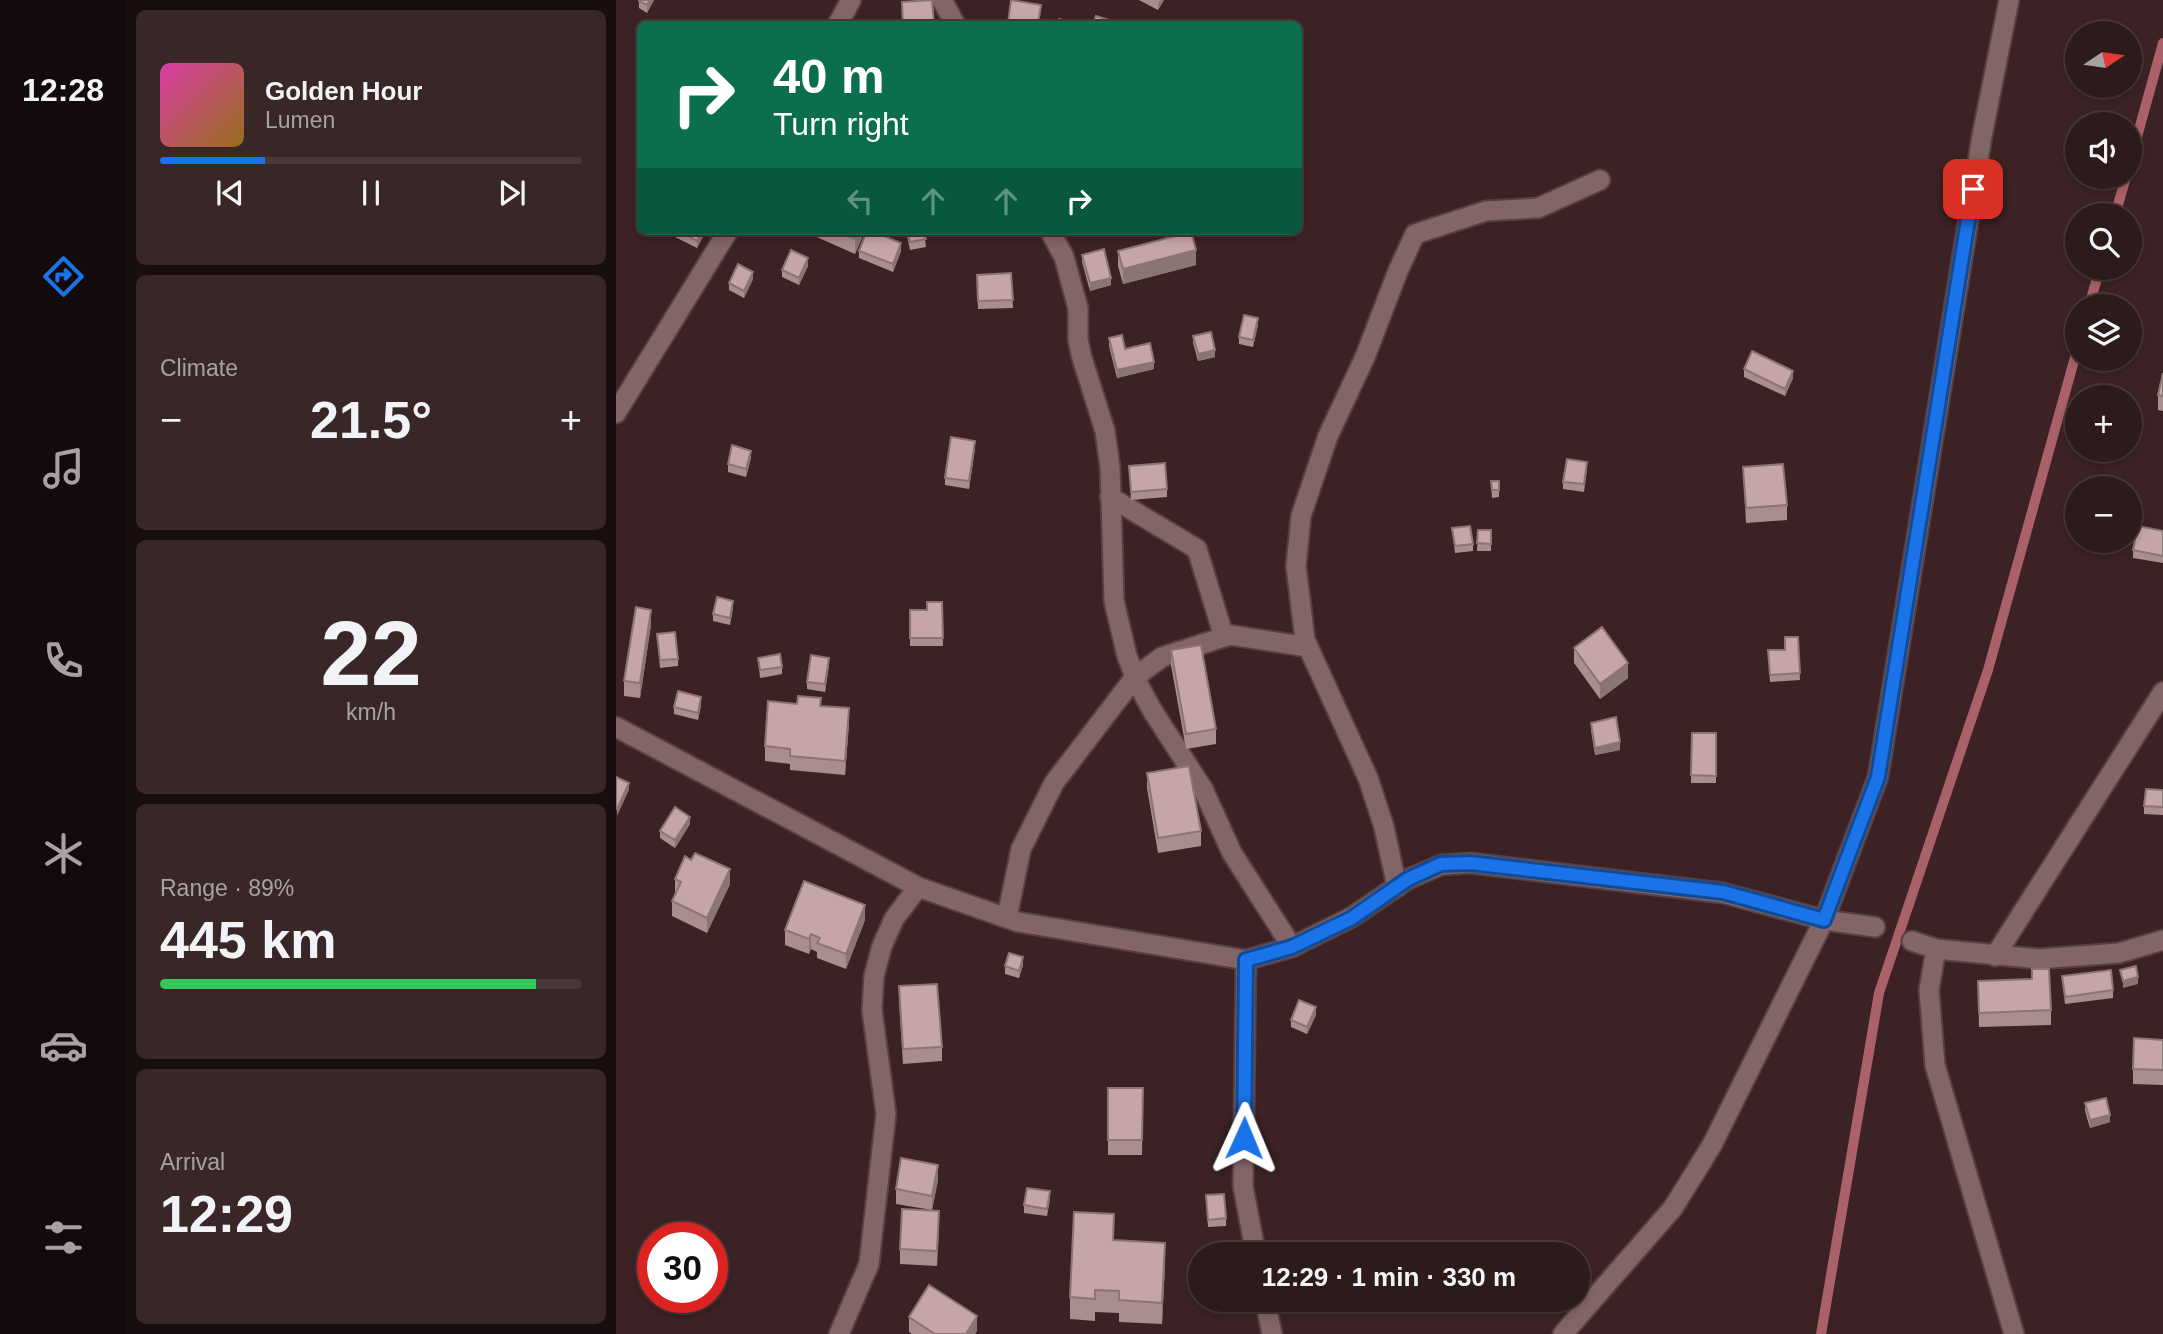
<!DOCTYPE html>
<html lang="en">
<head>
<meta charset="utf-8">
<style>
	body { margin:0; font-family:Arial,sans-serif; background:#392728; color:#f1f3f6; height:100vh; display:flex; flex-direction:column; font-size:26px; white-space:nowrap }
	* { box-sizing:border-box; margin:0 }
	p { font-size:23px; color:#a7a1a3 }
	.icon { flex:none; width:38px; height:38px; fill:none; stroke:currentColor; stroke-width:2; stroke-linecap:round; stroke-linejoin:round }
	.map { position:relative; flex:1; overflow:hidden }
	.drawer { display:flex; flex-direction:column; gap:10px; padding:10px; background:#190e0f; width:490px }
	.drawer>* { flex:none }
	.top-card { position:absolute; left:21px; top:21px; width:665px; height:214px; border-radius:10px; box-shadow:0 4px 10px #0003,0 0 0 2px #48383a; background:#0b6e4f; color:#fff; overflow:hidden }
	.needle { width:46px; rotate:77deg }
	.buttons { position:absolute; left:1449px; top:21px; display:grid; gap:14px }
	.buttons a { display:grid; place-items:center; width:77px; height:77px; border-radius:50%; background:#2d1a1b; box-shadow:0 4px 10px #0003,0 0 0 2px #48383a; font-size:35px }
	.speed { position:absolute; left:21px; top:1222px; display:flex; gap:14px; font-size:35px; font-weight:700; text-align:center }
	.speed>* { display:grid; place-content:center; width:91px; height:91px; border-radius:50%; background:#2d1a1b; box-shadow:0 4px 10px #0003,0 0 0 2px #48383a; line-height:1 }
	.speed .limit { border:10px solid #d22; background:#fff; color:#111 }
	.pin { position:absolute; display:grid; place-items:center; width:60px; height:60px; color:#fff; margin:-30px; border-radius:14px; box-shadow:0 4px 10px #0006 }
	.me { position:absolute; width:77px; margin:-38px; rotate:1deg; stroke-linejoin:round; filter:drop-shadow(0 0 5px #0008) }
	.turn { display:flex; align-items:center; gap:24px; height:147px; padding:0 21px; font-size:32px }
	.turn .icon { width:91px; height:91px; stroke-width:2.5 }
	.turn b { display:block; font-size:49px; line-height:60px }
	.lanes { display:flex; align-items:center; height:66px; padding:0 21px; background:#0003; justify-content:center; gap:35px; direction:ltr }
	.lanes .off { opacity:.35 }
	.big { font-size:52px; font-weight:800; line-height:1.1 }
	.drawer .widget { flex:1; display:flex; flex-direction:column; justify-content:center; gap:10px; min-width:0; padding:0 24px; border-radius:10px; background:#392728 }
	.drawer .dial { align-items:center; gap:0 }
	.dial b { font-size:91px; line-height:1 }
	.song { display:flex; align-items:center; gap:21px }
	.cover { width:84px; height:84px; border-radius:10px; background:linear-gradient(135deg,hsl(320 70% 55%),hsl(40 70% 35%)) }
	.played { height:7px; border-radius:4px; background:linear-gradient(90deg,#1a73e8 25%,#48383a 25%) }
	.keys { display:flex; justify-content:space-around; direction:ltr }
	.heat { display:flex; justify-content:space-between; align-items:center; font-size:38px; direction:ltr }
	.charge { height:10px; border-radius:5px; background:linear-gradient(90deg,#34c759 89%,#48383a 0) }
	.trip { position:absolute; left:572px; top:1242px; width:402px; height:70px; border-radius:35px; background:#2d1a1b; box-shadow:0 4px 10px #0003,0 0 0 2px #48383a; font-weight:800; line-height:70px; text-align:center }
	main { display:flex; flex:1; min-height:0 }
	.tab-bar { display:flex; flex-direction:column; width:126px; justify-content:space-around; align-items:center; background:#120a0b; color:#a7a1a3 }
	.tab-bar .icon { width:49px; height:49px }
	.tab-bar .selected { color:#1a73e8 }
	.tab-bar b { font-size:32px; color:#f1f3f6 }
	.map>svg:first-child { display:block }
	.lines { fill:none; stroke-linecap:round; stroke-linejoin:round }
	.stream { stroke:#ab6168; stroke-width:10 }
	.minor-casing { stroke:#564042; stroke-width:23 }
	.minor { stroke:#846567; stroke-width:19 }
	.wall { fill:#aa8e8f }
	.shaded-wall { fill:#8b7474 }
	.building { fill:#c6a5a6; stroke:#8b7474; stroke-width:2 }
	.route-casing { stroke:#114b97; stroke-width:18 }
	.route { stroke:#1a73e8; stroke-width:12 }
</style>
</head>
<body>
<main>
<nav class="tab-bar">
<b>12:28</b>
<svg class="icon selected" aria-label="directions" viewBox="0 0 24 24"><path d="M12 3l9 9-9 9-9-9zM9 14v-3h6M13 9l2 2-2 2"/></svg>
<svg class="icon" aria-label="music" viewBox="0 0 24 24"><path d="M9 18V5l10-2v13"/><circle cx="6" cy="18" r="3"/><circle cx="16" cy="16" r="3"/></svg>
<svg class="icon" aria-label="phone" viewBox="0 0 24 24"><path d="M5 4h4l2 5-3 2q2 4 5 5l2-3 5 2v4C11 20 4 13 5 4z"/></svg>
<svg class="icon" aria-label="climate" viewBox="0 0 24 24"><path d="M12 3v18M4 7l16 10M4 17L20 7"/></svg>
<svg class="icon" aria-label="car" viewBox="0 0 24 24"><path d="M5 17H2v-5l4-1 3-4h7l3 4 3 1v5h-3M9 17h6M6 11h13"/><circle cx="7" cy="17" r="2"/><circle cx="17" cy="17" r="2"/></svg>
<svg class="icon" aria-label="filters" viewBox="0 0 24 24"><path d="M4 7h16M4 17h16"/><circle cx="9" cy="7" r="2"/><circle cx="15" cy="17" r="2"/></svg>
</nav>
<section class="drawer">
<div class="widget">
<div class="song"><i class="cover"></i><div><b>Golden Hour</b><p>Lumen</p></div></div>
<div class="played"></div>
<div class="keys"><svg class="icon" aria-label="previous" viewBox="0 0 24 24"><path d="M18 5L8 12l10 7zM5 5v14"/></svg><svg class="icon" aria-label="pause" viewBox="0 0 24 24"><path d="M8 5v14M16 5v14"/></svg><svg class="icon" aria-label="next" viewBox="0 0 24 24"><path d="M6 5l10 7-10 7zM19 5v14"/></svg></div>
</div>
<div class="widget"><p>Climate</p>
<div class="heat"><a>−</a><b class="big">21.5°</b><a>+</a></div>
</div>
<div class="widget dial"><b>22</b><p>km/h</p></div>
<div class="widget"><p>Range · 89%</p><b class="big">445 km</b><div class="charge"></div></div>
<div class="widget"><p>Arrival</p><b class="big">12:29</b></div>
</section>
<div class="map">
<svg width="1547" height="1334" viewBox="0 0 1547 1334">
	<rect width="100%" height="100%" fill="#3c2224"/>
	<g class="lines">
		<path class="stream" d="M1514 162 1547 43
			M1499 215 1510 177
			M1473 306 1484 268
			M1205 1334 1263 993 1372 670 1461 350"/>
		<g class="minor-casing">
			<path id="minor" d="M326 0 339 24
				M222 24 235 0
				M434 231 448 257 462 308V340L466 358 489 431 494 467 498 601 511 656 522 684 536 710 587 789 616 853 676 947
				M0 413 112 231
				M494 497 581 549 608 637
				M0 727 302 887 402 922 630 960 676 947 736 917 792 879 825 865 854 863 1107 893 1208 920 1259 927
				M781 887 768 827 752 778 689 640 680 566 685 516 712 436 749 357 782 271 799 234 870 211 922 208 984 180
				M391 917 405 849 438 783 519 677 546 657 614 635 692 647
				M1296 941 1320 949 1423 959 1503 953 1547 940
				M1320 949 1313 990 1319 1065 1398 1334
				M1379 956 1547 692
				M630 960 627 1186 640 1255
				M649 1300 656 1334
				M223 1334 253 1264 270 1114 256 1010 258 976 266 946 278 919 302 887
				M947 1334 1057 1208 1096 1145 1208 920 1262 777 1366 136 1393 0"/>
		</g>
		<use href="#minor" class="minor"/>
	</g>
	<path class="wall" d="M38 0 31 13 23 8V1Z
		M523 0H548L542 10Z
		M51 231H90L81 248 51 233Z
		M187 231H246V238L239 254Z
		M290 231H308L310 247 294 250Z
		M243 251H285L277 272 243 258Z
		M502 251 580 265 507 284 502 266Z
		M466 255 495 285 474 291 466 262Z
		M192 266 183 285 166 277V270Z
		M395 273 397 308 362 309 361 283Z
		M137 279 128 298 113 290V283Z
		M642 325 637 347 623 344V337Z
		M577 336 599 357 582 361 577 343Z
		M493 338 509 349 538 369 501 378 493 346Z
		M1128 369 1177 378 1169 396 1128 377Z
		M1547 373V411L1542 410V395Z
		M359 448 353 489 329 485V478Z
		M135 458 130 477 112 472V464Z
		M513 466 551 489V497L515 500Z
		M1127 467 1171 505V520L1130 523Z
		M971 469 968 492 947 489V482Z
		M875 481H883V497L876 498Z
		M836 528 857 544V551L839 553Z
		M862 530H875V551H861Z
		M1547 531V563L1517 558V550Z
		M326 602 327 646H294V610H311Z
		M117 608 114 625 97 621V614Z
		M35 625 24 698 8 696V681Z
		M41 634 62 659V666L44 668Z
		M1182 637 1184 680 1154 682 1152 650H1169Z
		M958 648 1012 678 984 699 958 663Z
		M555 650 600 729V744L570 749 555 665Z
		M142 658 166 667V674L144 678Z
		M213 665 209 692 191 689V682Z
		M85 705 82 720 58 714V707Z
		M204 706 233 723 229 775 174 770V764L149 761V746Z
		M975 723 1004 750 979 755 975 730Z
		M1076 733H1100V783H1075Z
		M531 773 585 831V846L542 853 531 788Z
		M1547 790V815L1528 814V806Z
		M74 824 59 848 44 838V831Z
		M59 879 114 884 91 933 56 916V901L60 894H59Z
		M249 920 230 969 201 958V952L195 949 193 954 169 945V930Z
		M407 965 403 978 389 974V966Z
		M1416 969 1435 1010V1025L1363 1027 1362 981 1416 979Z
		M1446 976 1497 990V998L1449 1004Z
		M283 986 326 1047V1061L287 1064 283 1001Z
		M700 1015 691 1034 675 1027V1020Z
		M1547 1040V1085L1517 1084V1069Z
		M492 1088H527L526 1155H492Z
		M1469 1103 1494 1122 1474 1128 1469 1111Z
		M322 1180 316 1210 280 1204V1189Z
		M590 1195 610 1218V1226L592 1227Z
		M434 1199 431 1216 408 1213V1205Z
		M323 1226 321 1266 284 1264V1249Z
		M498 1240 549 1264 546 1324 503 1322V1313L479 1312V1321L454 1319V1297Z
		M293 1317 361 1331 359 1334H296L293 1332Z"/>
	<path class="shaded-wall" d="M34 0H38L31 13V5Z
		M544 0H548L542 10V3Z
		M86 231H90L81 248V241Z
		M242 231H246V238L239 254V239Z
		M285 243V251L277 272V264Z
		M580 250V265L507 284V269Z
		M192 258V266L183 285V278Z
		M137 272V279L128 298V291Z
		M495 278V285L474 291V283Z
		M642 318V325L637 347V340Z
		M599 350V357L582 361V354Z
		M538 362V369L501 378V370Z
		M1177 371V378L1169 396V389Z
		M359 441V448L353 489V481Z
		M135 451V458L130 477V469Z
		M35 610V625L24 698V683Z
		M213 658V665L209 692V684Z
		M1012 663V678L984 699V684Z
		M85 697V705L82 720V713Z
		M233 708V723L229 775V761Z
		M1004 742V750L979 755V748Z
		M13 783V790L1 816V809Z
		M74 817V824L59 848V840Z
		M114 869V884L91 933V918Z
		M249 905V920L230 969V954Z
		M195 934V949L193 954V939Z
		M407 957V965L403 978V971Z
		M1522 977V984L1507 988V981Z
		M700 1007V1015L691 1034V1027Z
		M1494 1115V1122L1474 1128V1120Z
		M322 1165V1180L316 1210V1196Z
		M549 1243V1264L546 1324V1303Z
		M361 1316V1331L359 1334H350Z"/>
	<path class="building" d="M23 0H34L31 5 23 1Z
		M316 0 318 24H287L286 2Z
		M395 0 425 5 422 24H392Z
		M480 16 493 20 492 24H477Z
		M443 19 462 24H442Z
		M62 231H86L81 241Z
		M220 231H242L239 239Z
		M251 231H256L285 243 277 264 243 251Z
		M291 231H308L310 239 294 242Z
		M575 232 580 250 507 269 502 251Z
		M488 249 495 278 474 283 466 255Z
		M175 250 192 258 183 278 166 270Z
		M122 264 137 272 128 291 113 283Z
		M395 273 397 300 362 301 361 275Z
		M628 315 642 318 637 340 623 337Z
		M595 332 599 350 582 354 577 336Z
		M506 335 509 349 534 343 538 362 501 370 493 338Z
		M1136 351 1177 371 1169 389 1128 369Z
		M1547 373V396L1542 395Z
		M335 437 359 441 353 481 329 478Z
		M116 445 135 451 130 469 112 464Z
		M951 459 971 462 968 484 947 482Z
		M549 463 551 489 515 492 513 466Z
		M1167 464 1171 505 1130 508 1127 467Z
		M875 481H883V490H876Z
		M854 526 857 544 839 546 836 528Z
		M1522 526 1547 531V556L1517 550Z
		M862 530H875V544L861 543Z
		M101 597 117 601 114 618 97 614Z
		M311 602H326L327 638H294V610H311Z
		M20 607 35 610 24 683 8 681Z
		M986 627 1012 663 984 684 958 648Z
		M59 632 62 659 44 660 41 634Z
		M1169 637H1182L1184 673 1154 675 1152 650H1169Z
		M585 645 600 729 570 734 555 650Z
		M164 654 166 667 144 670 142 658Z
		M195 655 213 658 209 684 191 682Z
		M62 691 85 697 82 713 58 707Z
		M182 696 205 698 204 706 233 708 229 761 174 756V749L149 746 152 701 181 704Z
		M1000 717 1004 742 979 748 975 723Z
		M1076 733H1100V776L1075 775Z
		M573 766 585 831 542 838 531 773Z
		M0 777 13 783 1 809 0 808Z
		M1530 789 1547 790V807L1528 806Z
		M59 807 74 817 59 840 44 831Z
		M79 853 114 869 91 918 56 901 65 882 59 879 69 856 75 860Z
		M188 881 249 905 230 954 201 943 204 938 195 934 193 939 169 930Z
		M393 953 407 957 403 971 389 966Z
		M1520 966 1522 977 1507 981 1504 970Z
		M1416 969H1433L1435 1010 1363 1013 1362 981 1416 979Z
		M1495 970 1497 990 1449 997 1446 976Z
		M321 984 326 1047 287 1049 283 986Z
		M683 1000 700 1007 691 1027 675 1020Z
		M1518 1038 1547 1040V1070L1517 1069Z
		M492 1088H527L526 1140H492Z
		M1490 1098 1494 1115 1474 1120 1469 1103Z
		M285 1158 322 1165 316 1196 280 1189Z
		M411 1188 434 1191 431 1209 408 1205Z
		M608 1194 610 1218 592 1220 590 1195Z
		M286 1209 323 1211 321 1251 284 1249Z
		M458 1212 498 1214 497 1240 549 1243 546 1303 503 1300V1291L479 1290V1299L454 1297Z
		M313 1285 361 1316 350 1334H319L293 1317Z"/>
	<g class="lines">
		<g class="route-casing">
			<path id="route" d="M628 1138 630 960 676 947 736 918 792 879 825 864 854 863 1107 892 1208 920 1262 777 1357 189"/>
		</g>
		<use href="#route" class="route"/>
	</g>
</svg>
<div class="buttons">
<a><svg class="needle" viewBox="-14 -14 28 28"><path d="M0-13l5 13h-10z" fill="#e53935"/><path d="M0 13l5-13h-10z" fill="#a7a1a3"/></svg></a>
<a><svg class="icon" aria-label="sound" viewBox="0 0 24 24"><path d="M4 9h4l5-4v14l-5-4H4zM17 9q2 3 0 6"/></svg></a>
<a><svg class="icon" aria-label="search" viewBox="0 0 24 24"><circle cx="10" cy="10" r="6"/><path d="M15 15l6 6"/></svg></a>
<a><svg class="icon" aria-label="layers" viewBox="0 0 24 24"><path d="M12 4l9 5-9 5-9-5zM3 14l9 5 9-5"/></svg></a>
<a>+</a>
<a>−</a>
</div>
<div class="speed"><div class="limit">30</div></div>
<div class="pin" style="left:1357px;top:189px;background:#d93025"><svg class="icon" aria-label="arrive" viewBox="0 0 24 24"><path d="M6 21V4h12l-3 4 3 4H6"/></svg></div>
<svg class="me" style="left:628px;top:1138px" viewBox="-20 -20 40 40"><path d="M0-17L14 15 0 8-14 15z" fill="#1a73e8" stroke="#fff" stroke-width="4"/></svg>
<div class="trip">12:29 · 1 min · 330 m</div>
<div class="top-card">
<div class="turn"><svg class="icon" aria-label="right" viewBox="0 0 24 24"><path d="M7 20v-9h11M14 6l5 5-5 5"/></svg><div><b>40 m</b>Turn right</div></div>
<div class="lanes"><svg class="icon off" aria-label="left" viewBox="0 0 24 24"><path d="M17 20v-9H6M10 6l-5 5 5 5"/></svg><svg class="icon off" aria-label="ahead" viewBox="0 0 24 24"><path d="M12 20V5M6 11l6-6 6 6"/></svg><svg class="icon off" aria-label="ahead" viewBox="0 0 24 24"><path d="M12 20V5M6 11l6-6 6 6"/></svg><svg class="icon" aria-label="right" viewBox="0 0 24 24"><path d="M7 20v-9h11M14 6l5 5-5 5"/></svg></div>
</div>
</div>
</main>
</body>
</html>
